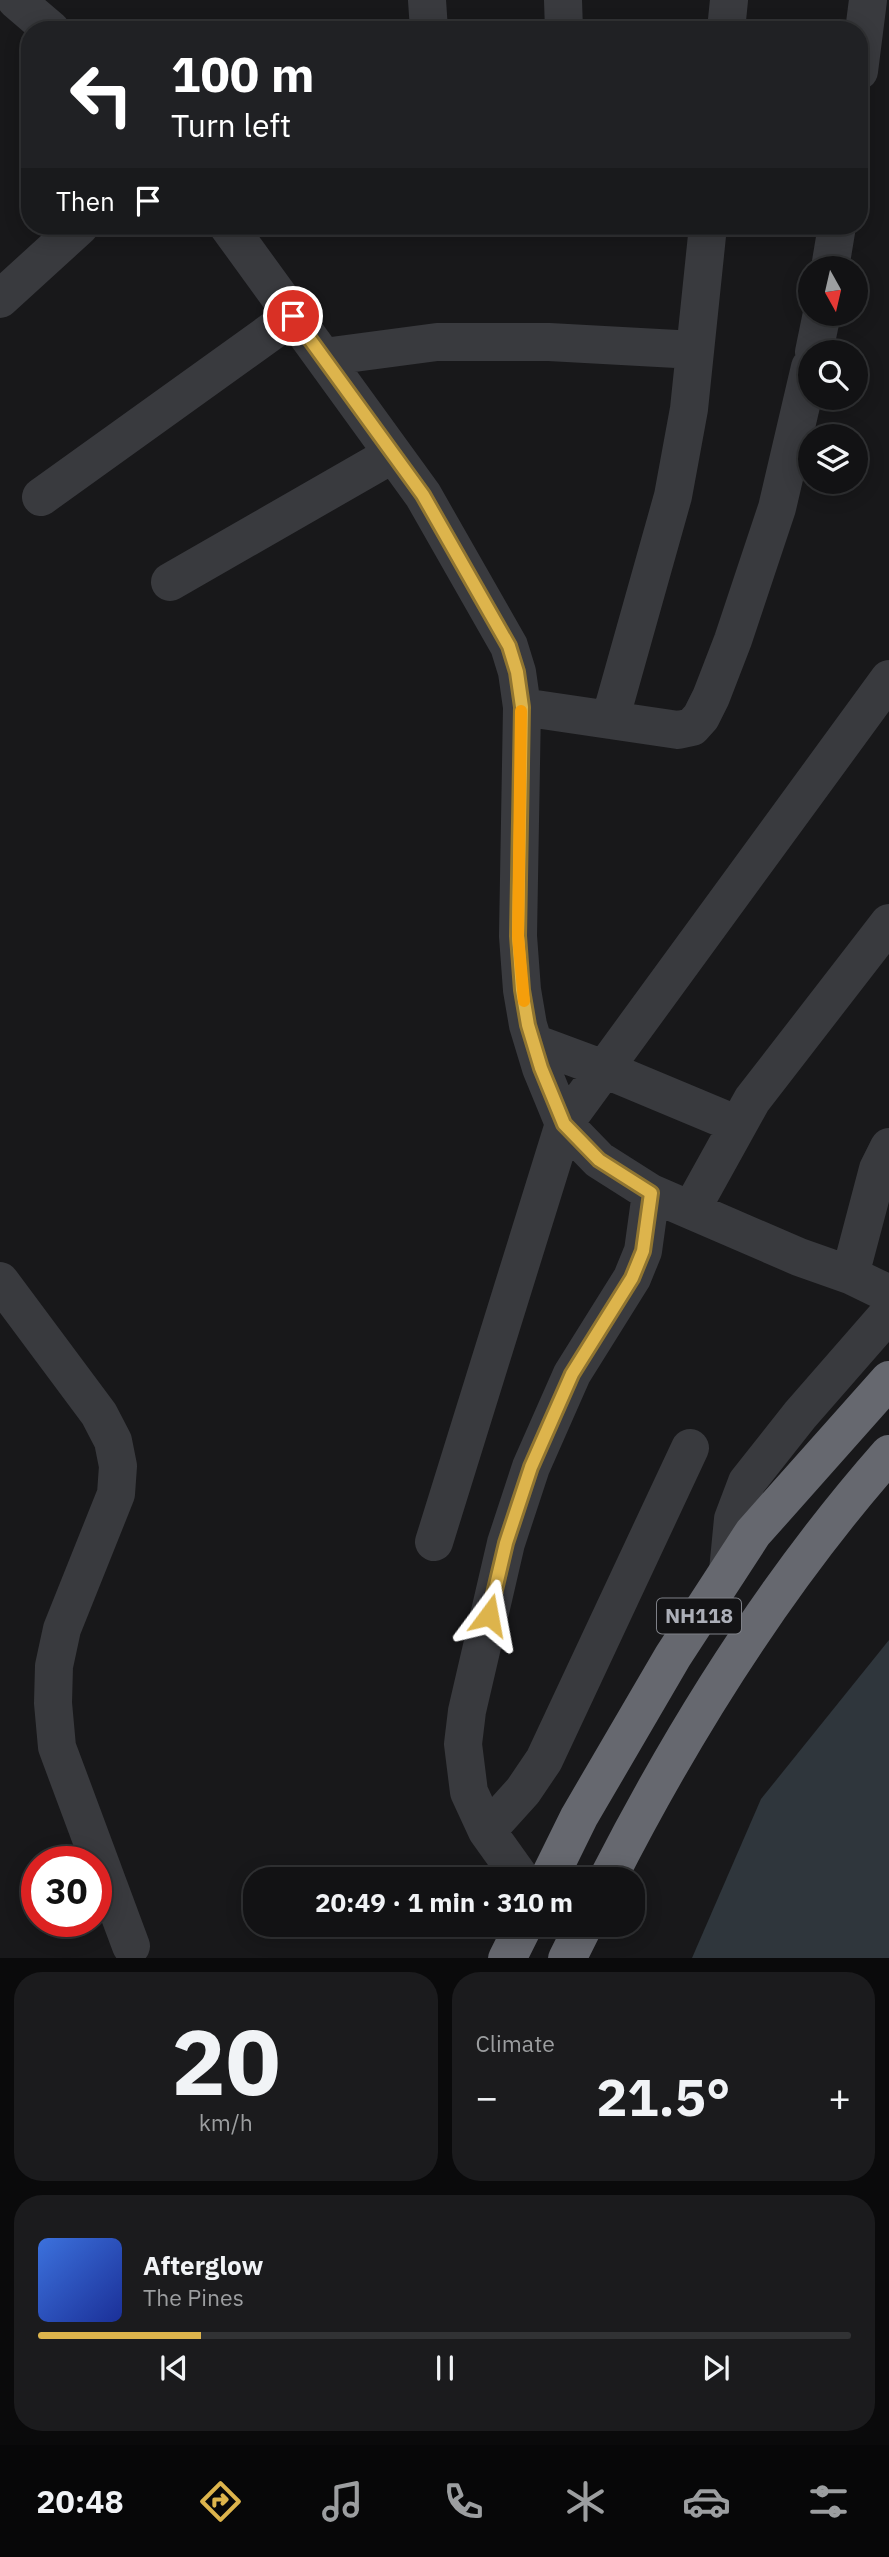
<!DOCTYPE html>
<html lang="en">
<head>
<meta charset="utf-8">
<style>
	body { margin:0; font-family:"IBM Plex Sans",sans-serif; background:#1b1b1d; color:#f1f3f6; height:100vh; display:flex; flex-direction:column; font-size:26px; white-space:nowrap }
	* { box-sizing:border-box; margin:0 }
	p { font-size:23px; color:#9c9ea0 }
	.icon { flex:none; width:38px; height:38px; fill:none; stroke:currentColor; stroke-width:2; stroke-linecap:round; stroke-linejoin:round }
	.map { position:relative; height:1958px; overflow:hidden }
	.details { display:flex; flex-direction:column; gap:14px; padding:14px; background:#0a0a0b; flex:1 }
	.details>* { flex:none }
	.banner { position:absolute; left:21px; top:21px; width:847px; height:214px; border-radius:28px; box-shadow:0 4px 18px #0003,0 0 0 2px #313234; background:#202124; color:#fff; overflow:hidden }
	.needle { width:46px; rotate:172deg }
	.fabs { position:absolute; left:798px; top:256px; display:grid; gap:14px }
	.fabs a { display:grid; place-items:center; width:70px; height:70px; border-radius:50%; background:#121214; box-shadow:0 4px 18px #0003,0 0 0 2px #313234; font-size:35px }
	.speed { position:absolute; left:21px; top:1846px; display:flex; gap:14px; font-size:35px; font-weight:700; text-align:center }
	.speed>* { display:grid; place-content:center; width:91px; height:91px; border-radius:50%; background:#121214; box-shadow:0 4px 18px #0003,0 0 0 2px #313234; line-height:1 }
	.speed .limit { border:10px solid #d22; background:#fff; color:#111 }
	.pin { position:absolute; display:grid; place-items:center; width:60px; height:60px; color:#fff; margin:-30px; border:4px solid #fff; border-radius:50%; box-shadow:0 2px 7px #0007 }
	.me { position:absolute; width:77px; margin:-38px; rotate:13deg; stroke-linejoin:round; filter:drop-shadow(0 0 5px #0008) }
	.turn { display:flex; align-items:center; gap:24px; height:147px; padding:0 35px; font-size:32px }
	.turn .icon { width:91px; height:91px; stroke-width:2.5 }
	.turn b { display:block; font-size:49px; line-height:60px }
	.then { display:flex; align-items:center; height:66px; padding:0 35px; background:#0003; gap:14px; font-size:26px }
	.big { font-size:52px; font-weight:700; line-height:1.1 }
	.details .card { flex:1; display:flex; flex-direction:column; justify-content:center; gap:10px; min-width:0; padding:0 24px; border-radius:28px; background:#1b1b1d }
	.details .dial { align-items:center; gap:0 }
	.dial b { font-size:91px; line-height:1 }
	.song { display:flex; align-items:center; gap:21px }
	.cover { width:84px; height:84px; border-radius:10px; background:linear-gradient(135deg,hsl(220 70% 55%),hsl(230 70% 35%)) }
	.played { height:7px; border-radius:4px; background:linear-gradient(90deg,#ddb44c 20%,#313234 20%) }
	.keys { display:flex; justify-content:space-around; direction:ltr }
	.heat { display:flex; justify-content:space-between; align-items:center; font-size:38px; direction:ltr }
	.details .tiles { flex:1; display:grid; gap:14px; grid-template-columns:1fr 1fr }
	.card:last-child { grid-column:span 2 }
	.trip { position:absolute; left:243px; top:1867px; width:402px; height:70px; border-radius:28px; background:#121214; box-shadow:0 4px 18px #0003,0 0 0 2px #313234; font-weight:700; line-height:70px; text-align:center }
	.tabs { display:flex; height:112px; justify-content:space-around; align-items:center; background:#070708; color:#9c9ea0 }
	.tabs .icon { width:49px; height:49px }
	.tabs .current { color:#ddb44c }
	.tabs b { font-size:32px; color:#f1f3f6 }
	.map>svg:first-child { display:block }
	.water { fill:#2f363c }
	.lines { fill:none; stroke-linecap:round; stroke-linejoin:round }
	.minor { stroke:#393a3e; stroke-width:38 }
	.highway { stroke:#66686f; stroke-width:38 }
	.route-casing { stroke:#907531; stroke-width:18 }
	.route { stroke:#ddb44c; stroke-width:12 }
	.slow { stroke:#f59e0b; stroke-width:12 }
	.labels { text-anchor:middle; stroke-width:7; stroke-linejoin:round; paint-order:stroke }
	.shield { fill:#131315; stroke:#7e8087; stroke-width:2 }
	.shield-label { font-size:21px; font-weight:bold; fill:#acafb8 }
</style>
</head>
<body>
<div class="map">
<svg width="889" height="1959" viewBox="0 0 889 1959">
	<rect width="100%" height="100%" fill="#18181a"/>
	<path class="water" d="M889 1640V1958H692L761 1799Z"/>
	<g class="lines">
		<path class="minor" d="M16 0 51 30
			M427 0 429 30
			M563 0 564 30
			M726 30 729 0
			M859 71 868 0
			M228 226 423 495 509 646 517 672 522 707 518 936 522 990 528 1025 541 1068 564 1124 599 1160 651 1193 799 1257 850 1275 889 1294
			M830 268 837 226
			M0 299 80 226
			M814 352 822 313
			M324 357 437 342H549L695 350
			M41 497 293 316
			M170 582 393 454
			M522 707 678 730 692 727 701 717 711 697 733 640 777 508 810 367
			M610 720 673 496 689 409 708 226
			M534 1043 604 1069 738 1125
			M691 1210 752 1100 889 923
			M850 1275 878 1169 889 1147
			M0 1281 99 1414 113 1441 118 1466 116 1494 62 1629 54 1666 53 1703 57 1747 131 1946
			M434 1542 564 1124 889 679
			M728 1571 733 1519 747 1482 800 1415 889 1313
			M487 1831 523 1791 544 1760 690 1448
			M522 1880 487 1831 469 1792 463 1744 467 1711 506 1543 531 1467 572 1374 632 1278 643 1251 651 1193"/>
		<path class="highway" d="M548 1880 579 1817 673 1656 753 1533 889 1380
			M607 1880C684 1729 777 1581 889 1454
			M507 1959 524 1925
			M567 1959 584 1925"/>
	</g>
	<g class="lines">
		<g class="route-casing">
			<path id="route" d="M293 316 423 495 509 646 517 672 522 707 518 936 522 990 528 1025 541 1068 564 1124 599 1160 651 1193 643 1251 632 1278 572 1374 531 1467 506 1543 489 1615"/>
		</g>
		<use href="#route" class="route"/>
		<path class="slow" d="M521 711 518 936 524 1001"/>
	</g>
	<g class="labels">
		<rect class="shield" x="657" y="1598.5" width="84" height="35" rx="5"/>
		<g class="shield-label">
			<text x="699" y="1623">NH118</text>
		</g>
	</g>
</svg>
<div class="fabs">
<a><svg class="needle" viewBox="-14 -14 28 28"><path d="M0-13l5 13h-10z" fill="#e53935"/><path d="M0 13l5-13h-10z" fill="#9c9ea0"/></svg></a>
<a><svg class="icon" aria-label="search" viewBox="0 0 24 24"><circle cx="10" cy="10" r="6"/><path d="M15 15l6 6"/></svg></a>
<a><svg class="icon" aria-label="layers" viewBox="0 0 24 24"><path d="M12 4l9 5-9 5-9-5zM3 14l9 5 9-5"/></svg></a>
</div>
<div class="speed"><div class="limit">30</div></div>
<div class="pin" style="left:293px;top:316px;background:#d93025"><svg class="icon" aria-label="arrive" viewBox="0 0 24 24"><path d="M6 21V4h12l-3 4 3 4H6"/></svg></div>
<svg class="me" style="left:489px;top:1615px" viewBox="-20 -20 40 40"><path d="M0-17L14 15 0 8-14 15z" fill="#ddb44c" stroke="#fff" stroke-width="4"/></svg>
<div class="trip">20:49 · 1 min · 310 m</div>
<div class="banner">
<div class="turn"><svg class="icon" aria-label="left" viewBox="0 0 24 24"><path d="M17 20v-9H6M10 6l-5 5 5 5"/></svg><div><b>100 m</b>Turn left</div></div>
<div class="then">Then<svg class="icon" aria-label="arrive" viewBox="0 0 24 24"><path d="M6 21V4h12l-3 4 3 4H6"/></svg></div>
</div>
</div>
<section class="details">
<div class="tiles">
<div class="card dial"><b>20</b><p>km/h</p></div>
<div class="card"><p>Climate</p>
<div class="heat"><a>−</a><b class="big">21.5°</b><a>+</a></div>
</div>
<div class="card">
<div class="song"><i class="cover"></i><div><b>Afterglow</b><p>The Pines</p></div></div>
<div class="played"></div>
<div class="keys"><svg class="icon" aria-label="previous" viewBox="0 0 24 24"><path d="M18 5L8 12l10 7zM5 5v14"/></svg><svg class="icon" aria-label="pause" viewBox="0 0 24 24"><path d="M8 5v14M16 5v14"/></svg><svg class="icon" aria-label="next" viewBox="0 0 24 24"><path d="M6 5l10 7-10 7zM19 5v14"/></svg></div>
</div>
</div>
</section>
<nav class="tabs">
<b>20:48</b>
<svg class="icon current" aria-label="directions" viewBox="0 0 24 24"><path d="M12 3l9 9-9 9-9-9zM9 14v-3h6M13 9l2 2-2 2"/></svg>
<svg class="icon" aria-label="music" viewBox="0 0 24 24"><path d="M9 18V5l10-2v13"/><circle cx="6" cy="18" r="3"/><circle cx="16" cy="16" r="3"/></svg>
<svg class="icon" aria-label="phone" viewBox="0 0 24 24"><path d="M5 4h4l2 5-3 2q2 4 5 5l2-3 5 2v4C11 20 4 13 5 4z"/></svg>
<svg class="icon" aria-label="climate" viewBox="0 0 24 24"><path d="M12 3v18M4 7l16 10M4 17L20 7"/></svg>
<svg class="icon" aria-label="car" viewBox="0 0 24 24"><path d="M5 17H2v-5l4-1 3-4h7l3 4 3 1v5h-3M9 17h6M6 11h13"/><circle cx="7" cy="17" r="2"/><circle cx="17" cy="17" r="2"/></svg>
<svg class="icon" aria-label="filters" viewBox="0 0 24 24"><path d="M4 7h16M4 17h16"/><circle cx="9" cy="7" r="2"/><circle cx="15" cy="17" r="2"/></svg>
</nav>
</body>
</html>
